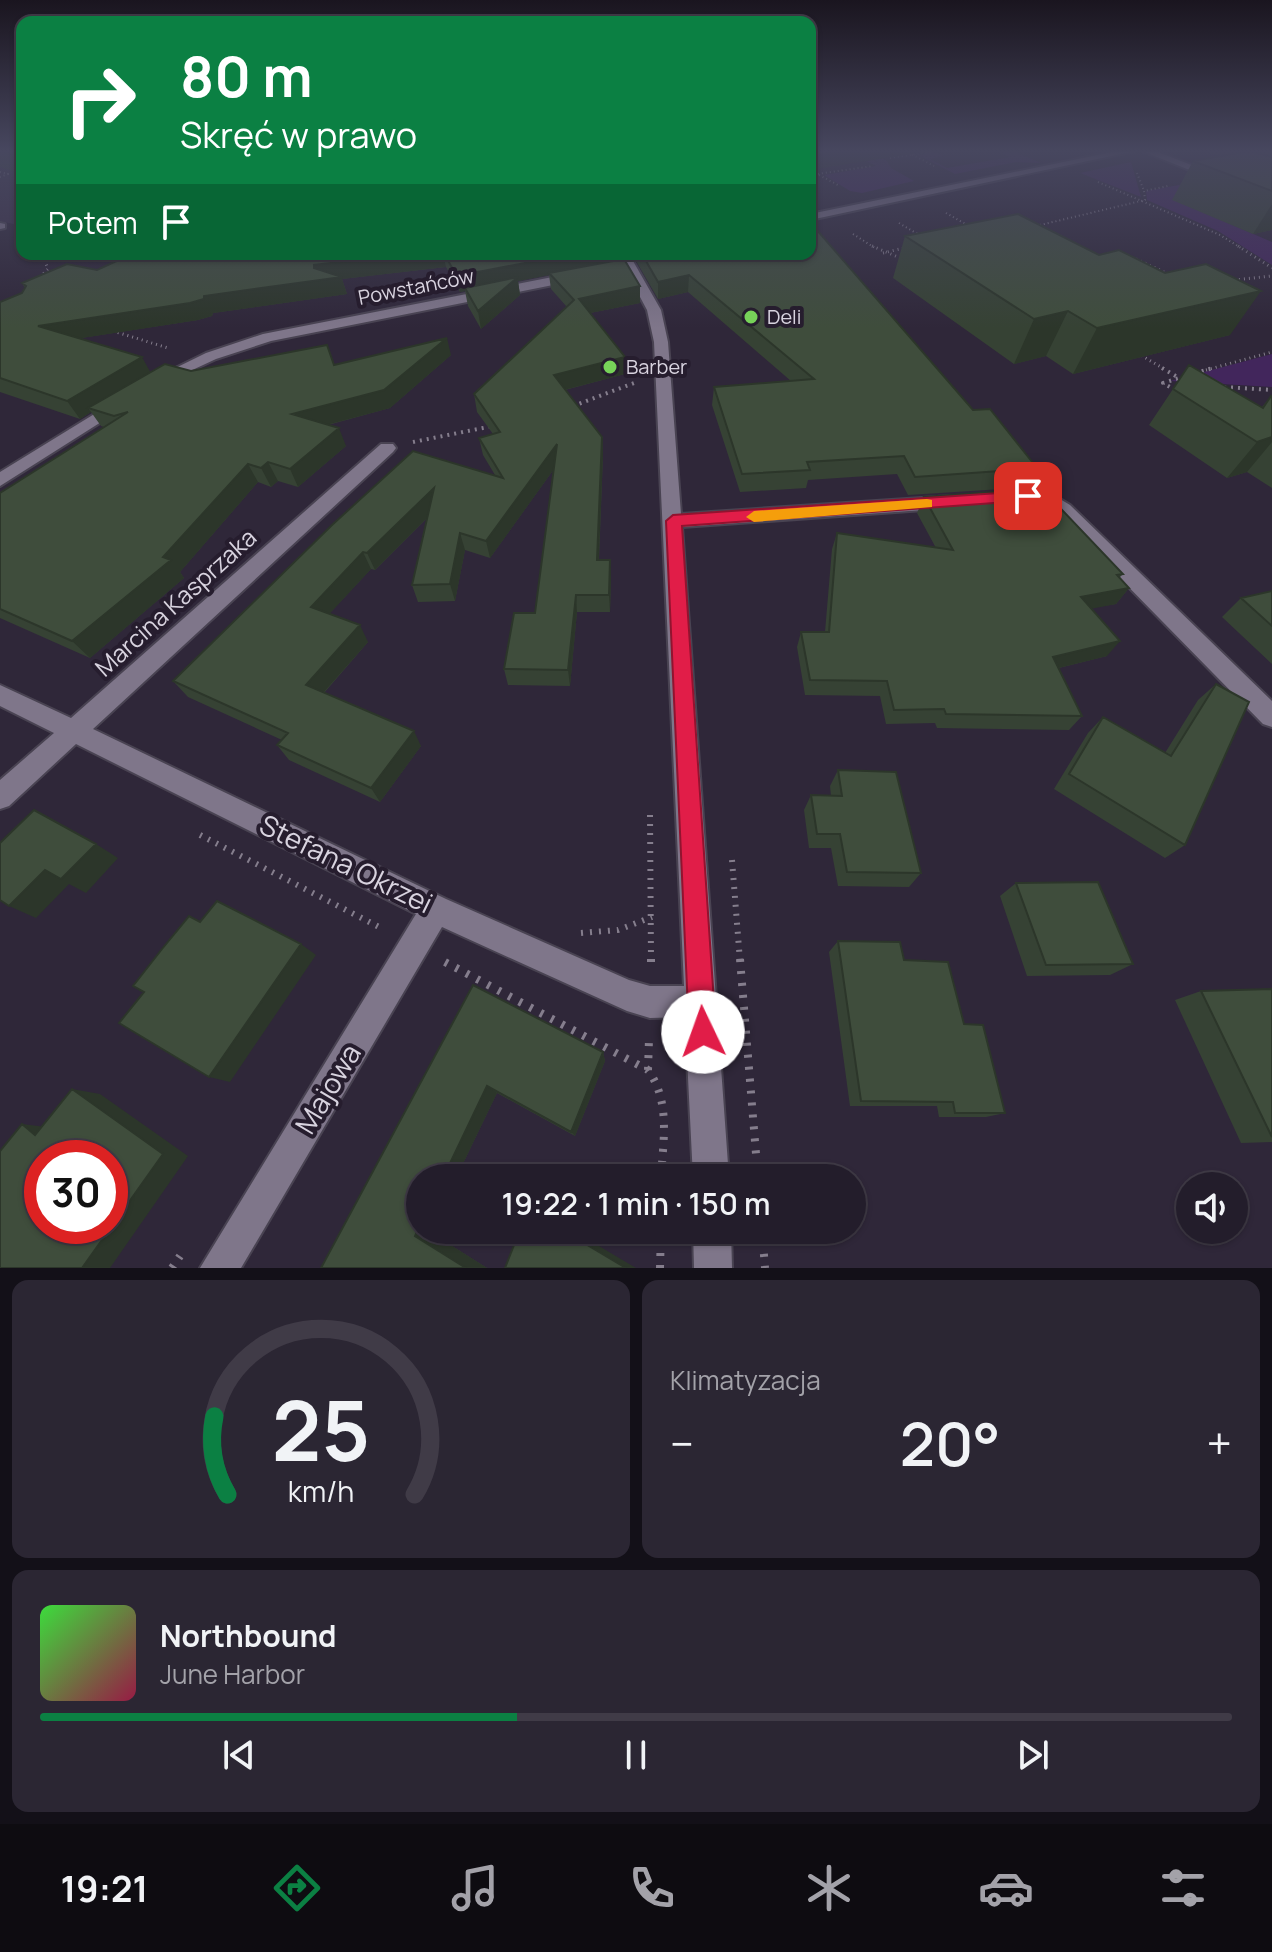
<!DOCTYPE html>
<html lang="pl">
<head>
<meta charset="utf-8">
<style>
	body { margin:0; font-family:Manrope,sans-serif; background:#2b2633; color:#f1f3f6; height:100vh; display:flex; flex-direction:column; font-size:30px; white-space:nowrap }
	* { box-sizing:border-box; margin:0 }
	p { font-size:26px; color:#a3a2a9 }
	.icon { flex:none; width:44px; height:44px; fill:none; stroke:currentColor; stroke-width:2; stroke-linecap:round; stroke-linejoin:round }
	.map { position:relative; height:1268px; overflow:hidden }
	.details { display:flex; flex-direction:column; gap:12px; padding:12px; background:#131018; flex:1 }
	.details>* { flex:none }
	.top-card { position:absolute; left:16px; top:16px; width:800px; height:244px; border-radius:16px; box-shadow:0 2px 6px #0004,0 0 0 2px #403b47; background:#0b8043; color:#fff; overflow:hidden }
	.controls { position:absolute; left:1176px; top:1172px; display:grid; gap:16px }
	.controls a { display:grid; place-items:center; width:72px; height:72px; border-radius:50%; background:#231d2b; box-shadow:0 2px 6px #0004,0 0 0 2px #403b47; font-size:40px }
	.speed { position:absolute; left:24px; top:1140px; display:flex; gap:16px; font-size:40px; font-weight:700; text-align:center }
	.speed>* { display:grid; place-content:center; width:104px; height:104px; border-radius:50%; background:#231d2b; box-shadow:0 2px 6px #0004,0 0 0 2px #403b47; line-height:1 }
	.speed .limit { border:12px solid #d22; background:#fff; color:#111 }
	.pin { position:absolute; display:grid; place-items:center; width:68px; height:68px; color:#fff; margin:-34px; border-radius:16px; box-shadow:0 4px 12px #0006 }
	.me { position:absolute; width:88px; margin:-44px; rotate:357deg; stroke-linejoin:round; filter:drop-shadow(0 0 6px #0008) }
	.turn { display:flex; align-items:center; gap:28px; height:168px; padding:0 32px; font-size:36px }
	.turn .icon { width:104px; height:104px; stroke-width:2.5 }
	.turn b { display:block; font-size:56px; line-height:68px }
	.then { display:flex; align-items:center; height:76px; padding:0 32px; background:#0003; gap:16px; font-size:30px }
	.big { font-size:60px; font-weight:600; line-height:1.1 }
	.details .widget { flex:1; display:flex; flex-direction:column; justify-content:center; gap:12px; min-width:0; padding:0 28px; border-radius:16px; background:#2b2633 }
	.details .dial { align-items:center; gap:0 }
	.dial svg { height:208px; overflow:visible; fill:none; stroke:#403b47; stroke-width:7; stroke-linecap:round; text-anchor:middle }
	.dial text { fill:#f1f3f6; stroke:none }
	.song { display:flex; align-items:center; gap:24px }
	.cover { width:96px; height:96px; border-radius:12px; background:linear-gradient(135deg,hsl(120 70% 55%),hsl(340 70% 35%)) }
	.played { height:8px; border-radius:4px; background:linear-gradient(90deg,#0b8043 40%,#403b47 40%) }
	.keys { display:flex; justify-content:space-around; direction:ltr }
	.heat { display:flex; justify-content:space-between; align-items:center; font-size:44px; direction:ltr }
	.details .tiles { flex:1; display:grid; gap:12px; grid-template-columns:1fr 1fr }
	.widget:last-child { grid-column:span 2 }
	.trip { position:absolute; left:406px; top:1164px; width:460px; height:80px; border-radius:40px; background:#231d2b; box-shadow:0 2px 6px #0004,0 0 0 2px #403b47; font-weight:600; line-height:80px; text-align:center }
	.tabs { display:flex; height:128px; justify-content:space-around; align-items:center; background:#0e0c11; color:#a3a2a9 }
	.tabs .icon { width:56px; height:56px }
	.tabs .active { color:#0b8043 }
	.tabs b { font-size:36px; color:#f1f3f6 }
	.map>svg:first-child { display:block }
	.built { fill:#3a2f47 }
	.green { fill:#42265c }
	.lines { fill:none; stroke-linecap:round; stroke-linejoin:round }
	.minor-casing { stroke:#494352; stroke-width:4 }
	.tertiary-casing { stroke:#494352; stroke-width:4 }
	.path-far4 { stroke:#857e8d; stroke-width:2; stroke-dasharray:1 3; stroke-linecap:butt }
	.path-far3 { stroke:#857e8d; stroke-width:3; stroke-dasharray:1 4; stroke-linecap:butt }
	.path-far2 { stroke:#857e8d; stroke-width:4; stroke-dasharray:2 5; stroke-linecap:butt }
	.path-far1 { stroke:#857e8d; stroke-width:6; stroke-dasharray:2 7; stroke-linecap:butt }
	.path { stroke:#857e8d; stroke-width:8; stroke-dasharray:3 9; stroke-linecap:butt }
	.minor { fill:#7f768a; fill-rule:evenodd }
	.tertiary { fill:#7f768a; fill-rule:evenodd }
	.wall { fill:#364234 }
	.shaded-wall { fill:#2c362a }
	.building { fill:#3f4d3c; stroke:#2c362a; stroke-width:2; fill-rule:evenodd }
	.route { fill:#e11d48; stroke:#92132f; stroke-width:2 }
	.slow { fill:#f59e0b }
	.poi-dot { fill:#77d259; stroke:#261d2e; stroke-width:3 }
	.labels { text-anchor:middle; stroke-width:8; stroke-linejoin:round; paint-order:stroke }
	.far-street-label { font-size:20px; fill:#d8d3df; stroke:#261d2e }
	.far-poi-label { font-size:20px; fill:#d8d3df; stroke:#261d2e; text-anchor:start }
	.street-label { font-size:24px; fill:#d8d3df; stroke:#261d2e }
	.near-street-label { font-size:28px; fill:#d8d3df; stroke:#261d2e }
</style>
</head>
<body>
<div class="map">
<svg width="1272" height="1268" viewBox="0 0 1272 1268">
	<rect width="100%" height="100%" fill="#2f2739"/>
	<path class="built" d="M0 151H22V226L0 221Z"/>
	<path class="green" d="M856 151 883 165 859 151H869L887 161 891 168 914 181 862 193 850 191 824 175 876 166 850 152Z
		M997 151H1013L1041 163 1016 162 955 174 918 155 934 152 943 156 930 159 947 168 1010 157Z
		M1131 162 1141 197 1080 173Z
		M1179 185 1213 201 1174 200 1272 242V265L1218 231 1147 200 1146 191Z
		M1272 354V387L1170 381Z"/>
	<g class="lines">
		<g class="minor-casing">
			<path id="minor" d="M1117 151H1135L810 220V214Z
				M0 223 5 224V228L0 229Z
				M617 254H629L661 310 668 342 681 514 952 496 961 502 952 508 682 527 729 1178H693L685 1017 650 1018 627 1011 442 927 241 1268H200L416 914 76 744 9 806 0 809V780L54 733 0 706V685L71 718 381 444H393L396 448 393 452 93 729 446 899 629 980 650 986H684L654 342 647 310Z
				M578 272 583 273V279L271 341 216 359 160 385 155 387 147 382 206 353 263 334Z
				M122 397 130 402 128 405 0 486V472Z
				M1034 491 1055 496 1070 505 1272 701V727L1263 724 1056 513 1042 505 1027 501 1025 497 1027 493Z
				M693 1230H731L732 1268H694Z"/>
		</g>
		<g class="tertiary-casing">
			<path id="tertiary" d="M1142 151H1155L1272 196V203Z"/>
		</g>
		<path class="path-far4" d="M905 151 934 166
			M890 158 935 151
			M0 172 8 174 0 177
			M1137 173 1144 191
			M810 175 873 166
			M819 175 838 185
			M1098 182 1220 235 1241 248
			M946 213 969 226
			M899 223 921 236
			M1036 226 1145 200 1144 191 1168 186
			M853 234 875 248
			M902 248 908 247"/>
		<path class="path-far3" d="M872 246 905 260
			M1238 246 1272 268
			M883 253 908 247
			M1136 259 1164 272
			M40 277 48 269 42 254
			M1234 280 1272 276
			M113 331 168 348
			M1137 353 1166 370
			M1206 370 1272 352"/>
		<path class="path-far2" d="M1162 368 1179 378 1163 383 1179 392
			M1195 373 1213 368
			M1224 387 1272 390
			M573 406 634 383
			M413 442 493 426"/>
		<path class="path-far1" d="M650 815 651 961
			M200 835 383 929
			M732 860 740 961
			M581 933 618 930 652 917"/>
		<path class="path" d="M651 959V965
			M740 959 758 1178
			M445 962 648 1070C671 1102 663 1141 661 1178
			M648 1070 649 1039
			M762 1230 765 1268
			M172 1268 180 1256
			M660 1268 661 1230"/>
		<use href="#minor" class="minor"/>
		<use href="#tertiary" class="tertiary"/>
	</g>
	<path class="wall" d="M0 151H22V174L0 167Z
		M1204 151H1272V230L1253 234 1172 200 1193 161 1219 156Z
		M905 236 1099 255 1230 335 1073 374 1046 356 1014 364 893 278Z
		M132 254H617L618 260 640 303 590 313 625 357V374L565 390 602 437 603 455 599 560 611 577 610 612H577L570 686 508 685 504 669 535 613 554 469 490 558 465 550 455 601 418 602 412 585 427 518 375 570 371 569 329 614 368 642 324 693 421 746 380 802 289 760 277 745 282 740 188 697 173 681 332 525 495 475 483 455 479 438 493 434 477 412 474 394 567 307 551 289 549 275 518 281 520 295 481 329 468 306 465 291 460 292 446 267 342 279 347 294 213 313 212 316 198 320 81 338 151 372 191 371 334 365 451 355 390 408 328 425 346 446 298 487 278 481 271 487 258 482 180 572 184 578 90 658 0 618V493L104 427 101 426 91 412 80 419 0 392V302L22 293 25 288 22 283 97 270Z
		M632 254H810L973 410 1033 463 1023 482 1018 488 908 495 897 474 808 480 806 488 740 492 712 405 714 387 791 381 688 292 658 299Z
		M1189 365 1262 407 1271 396 1272 397V488L1247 472 1227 478 1149 425Z
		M924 497 1123 574 1119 578 1129 588 1116 604 1091 608 1107 656 1059 668 1082 716 1069 730 937 728 935 723 886 724 880 696 805 695 797 647 801 632H825L832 549 837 533 936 548 917 513Z
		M1272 591V664L1222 617 1241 598Z
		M1216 684 1185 845 1165 858 1054 789 1088 733 1103 717 1165 753 1198 700Z
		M838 770 921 873 909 887 838 886 831 848H809L804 810 811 795 831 796 830 786Z
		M1016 883 1133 964 1110 975 1027 976 1000 896Z
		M838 941 904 960 964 1024 1005 1113 986 1117H939L937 1106H850L829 952Z
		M473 985 603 1052 605 1061 575 1136 497 1093 456 1178H420L430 1232 487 1268H321Z
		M1272 989V1142L1241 1143 1175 1000 1201 991Z"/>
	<path class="shaded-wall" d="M841 151H931L810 170V156Z
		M1272 204V230L1253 234Z
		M411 254H443L446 267 342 279 347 294 213 313 212 316 198 320 50 343 38 326 204 296 314 268V265Z
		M572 254H617L618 262 518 281 520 295 481 329 478 311 465 288V291L460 292 457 276Z
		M689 275 688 292 658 299V282Z
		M640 286V303L580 315 579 299Z
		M1261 291 1230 335 1073 374 1097 328Z
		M1068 311 1046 356 1014 364 1034 319Z
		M447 338 451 355 390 408 300 432 292 414Z
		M142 357 152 375 88 408 91 412 80 419 67 401Z
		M625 357V374L556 392 554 375Z
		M339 428 346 446 298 487 290 469Z
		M602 437 603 455 598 577 597 560Z
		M1272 437V442L1247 472 1227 478 1257 442Z
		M557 444 559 462 490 558 486 541Z
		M268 462 278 481 271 487 261 468Z
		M248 464 258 482 180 572 184 578 90 658 72 641 163 557Z
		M434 488 439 506 375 570 367 553Z
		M460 533 465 550 455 601 450 584Z
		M363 552 371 569 320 624 311 607Z
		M610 560 611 577 610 612 609 595Z
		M1129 588 1116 604 1070 613 1081 597Z
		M576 595 577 612 570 686 568 670Z
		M360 625 368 642 316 701 306 685Z
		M1120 641 1107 656 1042 672 1053 657Z
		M414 731 421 746 380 802 371 788Z
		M96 844 118 858 86 893 69 884 36 918 9 906 45 870Z
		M301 944 316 955 230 1082 209 1077Z
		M603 1052 605 1061 575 1136 571 1132Z
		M487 1086 497 1093 456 1178H443Z
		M72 1089 100 1094 188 1156 110 1268H82Z
		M22 1124 54 1128 35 1135Z
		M420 1225V1230H432L430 1232 487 1268H466L415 1236Z
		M562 1230H572L636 1268H626Z"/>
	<path class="building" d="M1 151H22V157H21Z
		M810 151H841L810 156Z
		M1249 151 1272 157V191L1193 161Z
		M1018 214 1099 255 1119 250 1165 273 1206 264 1261 291 1097 328 1068 311 1034 319 905 236Z
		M810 222 973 410 990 409 1033 463 1023 464 1028 469 915 477 904 456 807 462 810 470 742 474 714 387 814 379 689 275 658 282 642 254H810Z
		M132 254H411L314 265V268L342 277 204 296V299L190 303 38 326 142 357 67 401 0 378V302L22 293 26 286 22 283 67 264 97 270Z
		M444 254H572L457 276Z
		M624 259 640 286 579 299 625 357 554 375 602 437 597 560H610L609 595H576L568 670 504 669 514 613H535L557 444 486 541 460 533 450 584 412 585 434 488 367 553 363 552 311 607 360 625 306 685 414 731 371 788 277 745 288 733 173 681 332 525 413 451 503 478 479 438 500 432 474 394 574 300 549 273Z
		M518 277 478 311 465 288Z
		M447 338 384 390 292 414 339 428 290 469 268 462 261 468 248 464 163 557 171 560 72 641 0 609V493L128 412 114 416 88 408 165 364 191 371 327 345 334 365Z
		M1189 365 1263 408 1271 396 1272 397V437L1257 442 1173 389Z
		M1037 489 1044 491 1123 574 1117 575 1129 588 1081 597 1120 641 1053 657 1082 716 946 714 944 709 894 710 887 681 810 680 801 632H829L837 533 953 550 924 497Z
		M1272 591V626L1241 598Z
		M1216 684 1249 702 1185 845 1069 774 1103 717 1171 756Z
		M838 770 896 772 921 873 847 872 840 834H817L811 795 842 796Z
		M34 810 96 844 61 879 45 870 9 906 0 900V843Z
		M1098 882 1133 964 1046 965 1016 883Z
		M217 901 301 944 209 1077 119 1023 144 992 133 986 162 949 189 916 200 922Z
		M838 941 900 942 904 960 948 962 964 1024 983 1025 1005 1113H955L953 1102 861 1101Z
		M473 985 603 1052 571 1132 487 1086 443 1178H420V1225L415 1236 466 1268H321Z
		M1272 989V1137L1201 991Z
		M72 1089 163 1154 82 1268H0V1151L22 1124 35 1135ZM42 1158H110V1226H42Z
		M520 1230H562L626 1268H505Z"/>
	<linearGradient id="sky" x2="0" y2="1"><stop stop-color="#1a151f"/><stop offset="0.46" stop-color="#47475f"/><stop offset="1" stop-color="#47475f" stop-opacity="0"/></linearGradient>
	<rect width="1272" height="328" fill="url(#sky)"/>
	<path class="route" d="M1028 491 1034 493V500L682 526 716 1032 712 1041 703 1045 693 1041 689 1032 666 521 673 515Z"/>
	<path class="slow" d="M927 499 932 500V507L754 522 746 517 754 511Z"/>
	<g class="poi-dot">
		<circle cx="751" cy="317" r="8"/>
		<circle cx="610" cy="367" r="8"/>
	</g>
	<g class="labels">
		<g class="far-street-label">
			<text transform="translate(416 287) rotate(-11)" y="7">Powstańców</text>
		</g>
		<g class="far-poi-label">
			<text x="767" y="324">Deli</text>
			<text x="626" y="374">Barber</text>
		</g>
		<g class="street-label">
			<text transform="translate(176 603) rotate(-42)" y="8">Marcina Kasprzaka</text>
		</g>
		<g class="near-street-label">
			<text transform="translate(346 864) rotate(26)" y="10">Stefana Okrzei</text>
			<text transform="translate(328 1089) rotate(-59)" y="10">Majowa</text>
		</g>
	</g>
</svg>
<div class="controls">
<a><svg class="icon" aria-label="sound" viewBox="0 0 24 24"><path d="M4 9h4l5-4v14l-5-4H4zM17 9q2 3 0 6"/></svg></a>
</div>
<div class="speed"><div class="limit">30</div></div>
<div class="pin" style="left:1028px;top:496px;background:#d93025"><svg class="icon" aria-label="arrive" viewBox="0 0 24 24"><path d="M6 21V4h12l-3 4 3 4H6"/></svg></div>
<svg class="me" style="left:703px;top:1032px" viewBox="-20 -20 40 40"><circle r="19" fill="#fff"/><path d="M0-13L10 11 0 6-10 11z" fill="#e11d48"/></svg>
<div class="trip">19:22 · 1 min · 150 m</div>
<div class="top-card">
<div class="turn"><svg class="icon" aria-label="right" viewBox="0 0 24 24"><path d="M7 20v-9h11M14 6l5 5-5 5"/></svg><div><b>80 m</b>Skręć w prawo</div></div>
<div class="then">Potem<svg class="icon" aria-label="arrive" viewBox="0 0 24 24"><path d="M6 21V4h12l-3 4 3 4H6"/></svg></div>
</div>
</div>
<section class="details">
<div class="tiles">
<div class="widget dial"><svg viewBox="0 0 100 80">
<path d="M14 69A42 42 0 1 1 86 69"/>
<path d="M14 69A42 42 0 0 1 9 39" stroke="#0b8043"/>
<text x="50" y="56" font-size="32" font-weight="700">25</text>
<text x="50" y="72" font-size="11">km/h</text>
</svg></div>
<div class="widget"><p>Klimatyzacja</p>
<div class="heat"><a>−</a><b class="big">20°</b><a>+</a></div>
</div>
<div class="widget">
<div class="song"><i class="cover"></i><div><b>Northbound</b><p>June Harbor</p></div></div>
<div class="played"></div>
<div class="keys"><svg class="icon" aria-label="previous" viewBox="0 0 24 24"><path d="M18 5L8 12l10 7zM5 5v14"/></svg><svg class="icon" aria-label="pause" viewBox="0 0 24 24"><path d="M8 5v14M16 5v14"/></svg><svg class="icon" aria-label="next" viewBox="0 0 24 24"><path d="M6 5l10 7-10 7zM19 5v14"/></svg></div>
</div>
</div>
</section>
<nav class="tabs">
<b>19:21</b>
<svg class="icon active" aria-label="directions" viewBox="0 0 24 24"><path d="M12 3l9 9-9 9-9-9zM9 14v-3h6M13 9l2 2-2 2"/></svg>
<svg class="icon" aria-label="music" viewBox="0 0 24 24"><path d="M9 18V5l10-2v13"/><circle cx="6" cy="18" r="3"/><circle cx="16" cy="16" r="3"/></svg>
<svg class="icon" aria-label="phone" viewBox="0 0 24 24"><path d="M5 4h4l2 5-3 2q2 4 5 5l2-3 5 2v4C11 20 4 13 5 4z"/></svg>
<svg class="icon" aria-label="climate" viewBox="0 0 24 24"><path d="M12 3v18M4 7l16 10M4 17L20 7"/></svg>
<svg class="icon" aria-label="car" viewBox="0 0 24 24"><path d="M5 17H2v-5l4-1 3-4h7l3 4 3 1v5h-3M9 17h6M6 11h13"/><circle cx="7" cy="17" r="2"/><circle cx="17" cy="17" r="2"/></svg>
<svg class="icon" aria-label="filters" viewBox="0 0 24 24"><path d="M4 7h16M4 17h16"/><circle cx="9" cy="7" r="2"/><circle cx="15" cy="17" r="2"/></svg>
</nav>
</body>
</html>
